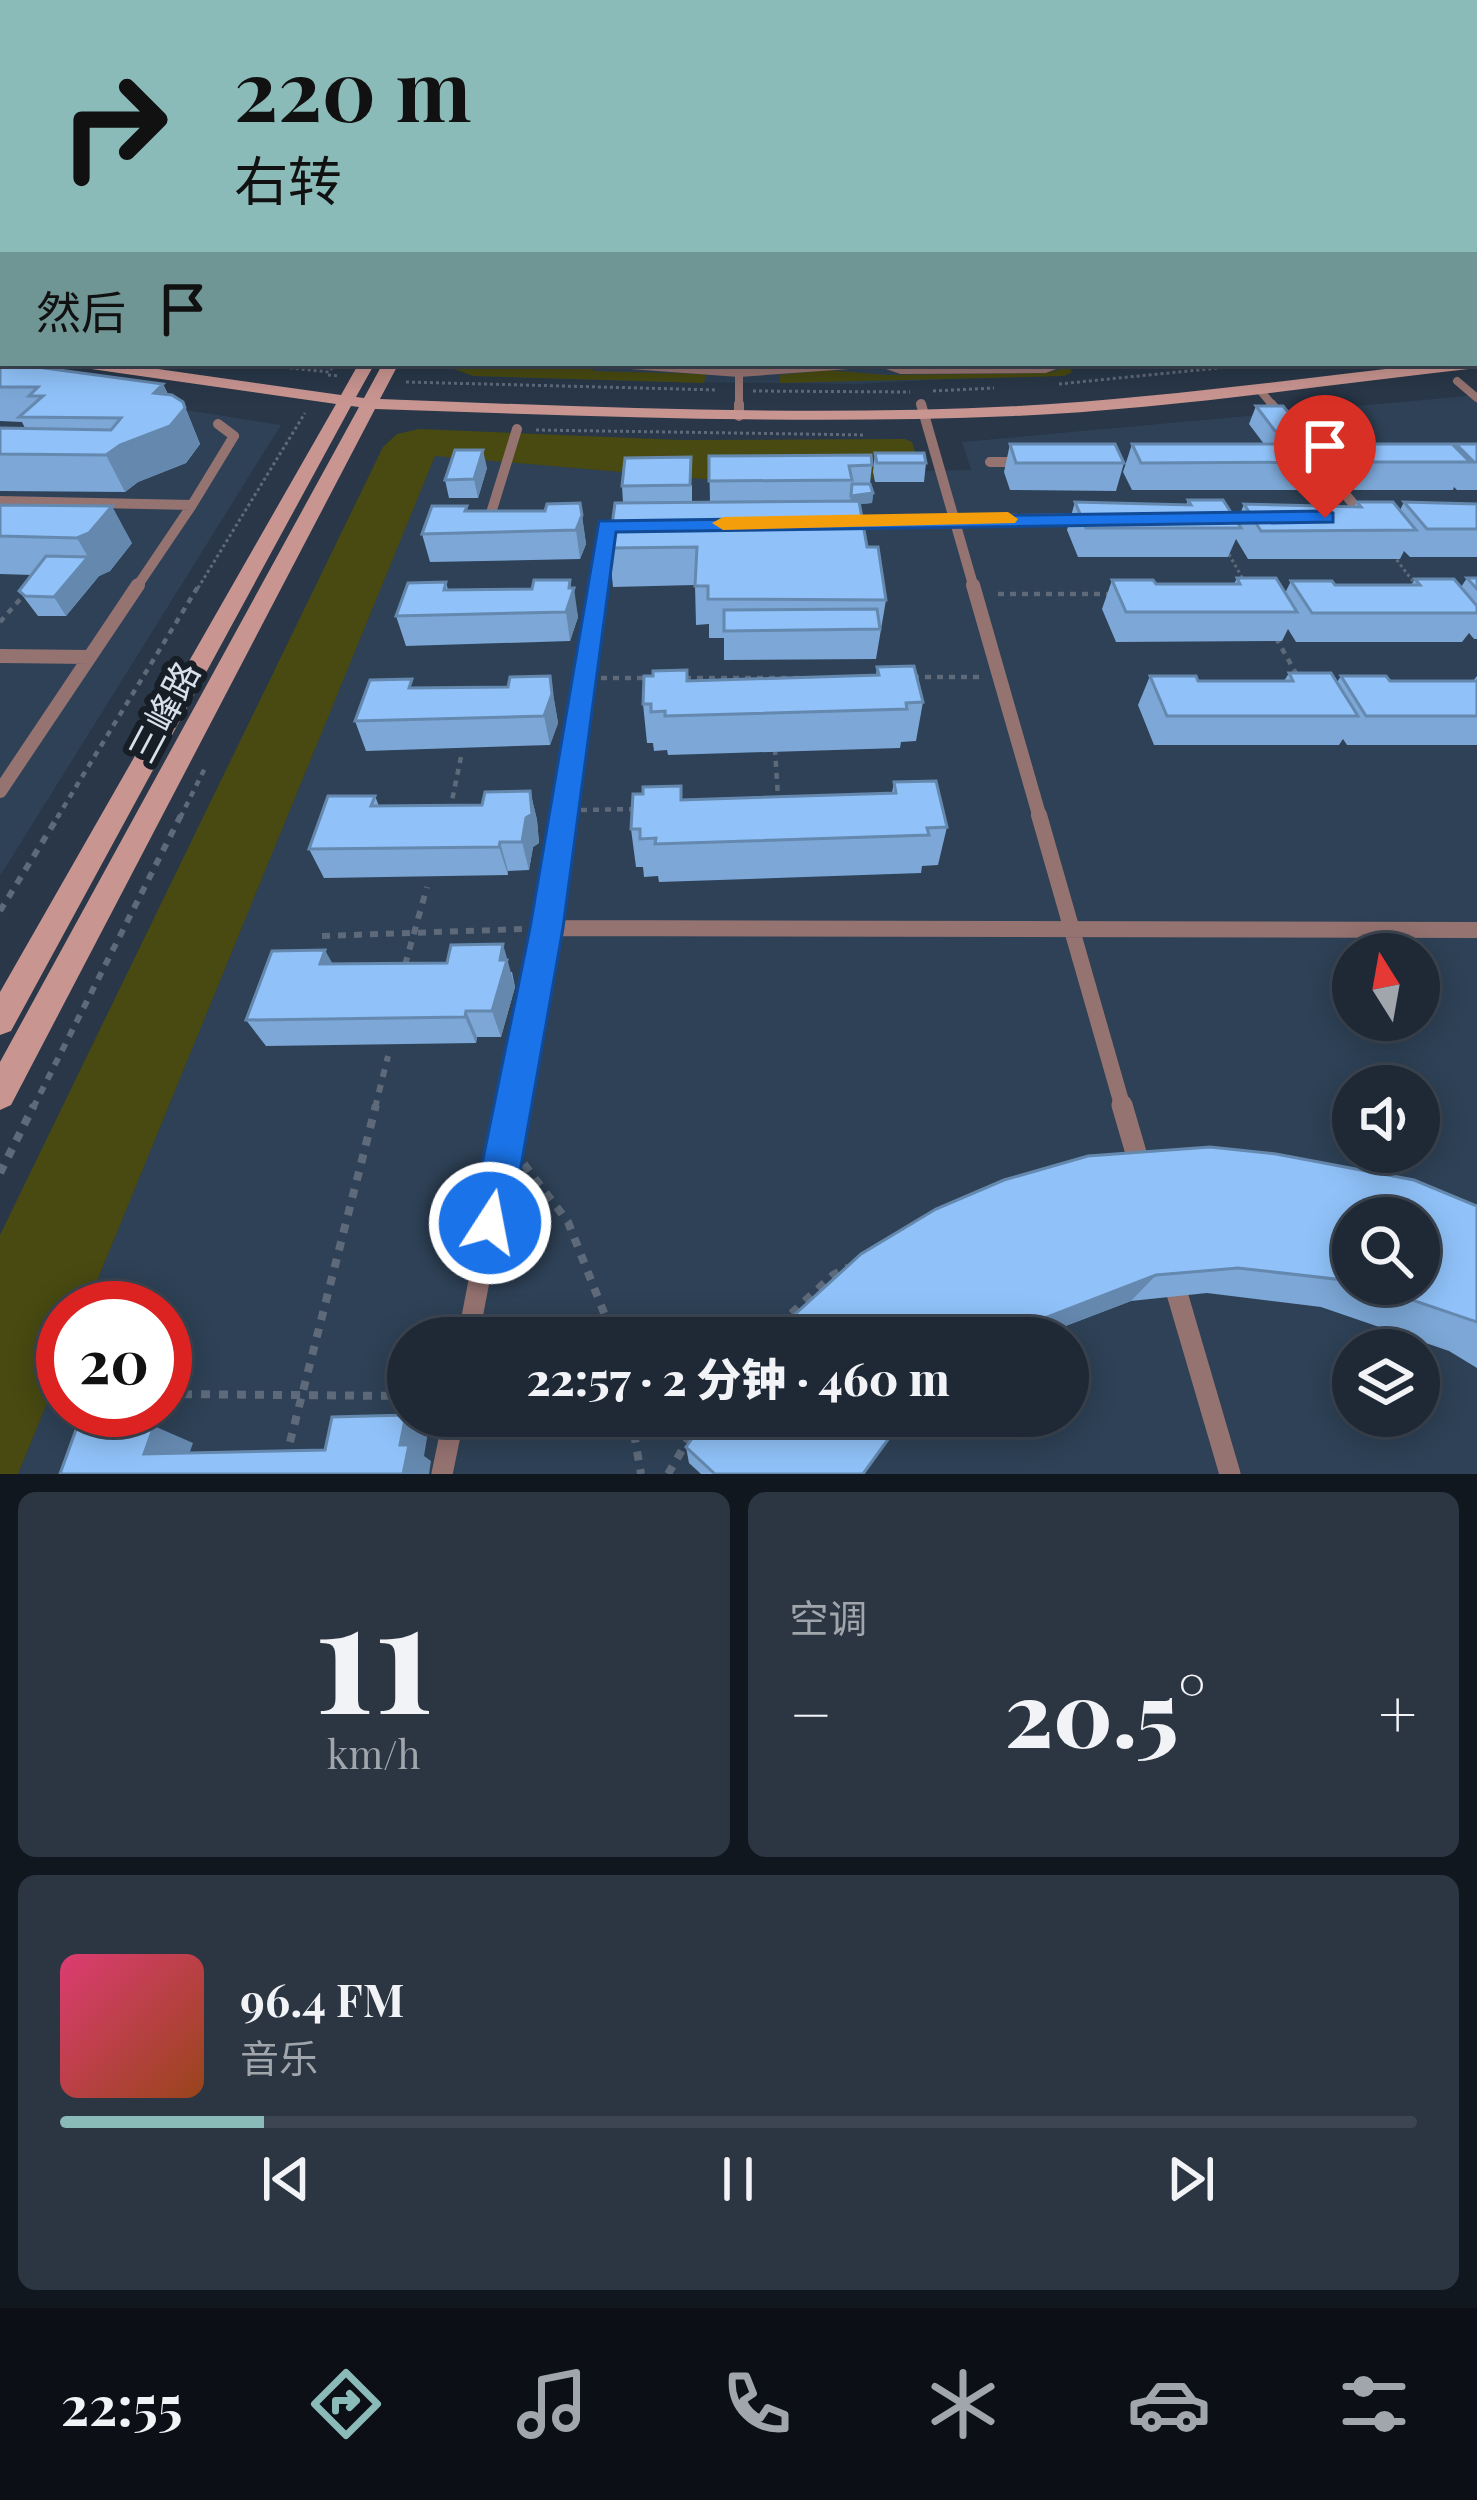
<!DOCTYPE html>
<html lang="zh">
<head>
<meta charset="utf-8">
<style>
	body { margin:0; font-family:"Playfair Display","Noto Sans SC",serif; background:#2c3542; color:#f1f3f6; height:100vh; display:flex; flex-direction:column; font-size:45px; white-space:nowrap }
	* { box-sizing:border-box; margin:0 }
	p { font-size:39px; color:#a1a6ad }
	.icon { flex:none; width:66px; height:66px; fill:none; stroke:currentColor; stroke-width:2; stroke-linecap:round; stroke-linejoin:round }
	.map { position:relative; height:1474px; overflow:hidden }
	.panel { display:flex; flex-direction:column; gap:18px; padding:18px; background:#11171e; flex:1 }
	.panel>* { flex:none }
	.banner { position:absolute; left:0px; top:0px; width:1479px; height:366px; box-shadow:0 6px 30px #0003,0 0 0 3px #3c4551; background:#8bbbb9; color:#111; overflow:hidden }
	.needle { width:78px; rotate:349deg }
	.controls { position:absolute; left:1332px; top:933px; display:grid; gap:24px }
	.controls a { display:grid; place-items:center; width:108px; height:108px; border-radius:50%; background:#1f2936; box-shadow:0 6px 30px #0003,0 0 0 3px #3c4551; font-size:60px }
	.speed { position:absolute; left:36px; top:1281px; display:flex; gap:24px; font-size:60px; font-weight:700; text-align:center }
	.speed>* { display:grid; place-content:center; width:156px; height:156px; border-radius:50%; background:#1f2936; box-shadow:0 6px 30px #0003,0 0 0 3px #3c4551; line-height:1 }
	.speed .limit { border:18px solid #d22; background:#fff; color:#111 }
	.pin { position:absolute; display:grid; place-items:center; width:102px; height:102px; color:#fff; margin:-123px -51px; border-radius:50% 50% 50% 0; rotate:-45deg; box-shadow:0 0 12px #0007 }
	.pin .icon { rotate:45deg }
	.me { position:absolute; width:132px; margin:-66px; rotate:11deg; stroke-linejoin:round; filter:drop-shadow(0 0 9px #0008) }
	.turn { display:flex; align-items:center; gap:42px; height:252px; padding:0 36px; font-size:54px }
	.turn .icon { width:156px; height:156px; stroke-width:2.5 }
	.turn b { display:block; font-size:84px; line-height:102px }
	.then { display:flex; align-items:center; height:114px; padding:0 36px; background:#0003; gap:24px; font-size:45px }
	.big { font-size:90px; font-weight:800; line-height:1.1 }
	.panel .tile { flex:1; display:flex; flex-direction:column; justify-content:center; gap:18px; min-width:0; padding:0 42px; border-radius:18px; background:#2c3542 }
	.panel .dial { align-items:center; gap:0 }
	.dial b { font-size:156px; line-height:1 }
	.song { display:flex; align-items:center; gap:36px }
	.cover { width:144px; height:144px; border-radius:18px; background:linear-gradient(135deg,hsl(340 70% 55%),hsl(20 70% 35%)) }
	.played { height:12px; border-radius:6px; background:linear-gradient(90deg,#8bbbb9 15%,#3c4551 15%) }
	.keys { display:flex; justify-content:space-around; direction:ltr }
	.heat { display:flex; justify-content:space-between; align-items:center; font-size:66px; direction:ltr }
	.panel .tiles { flex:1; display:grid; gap:18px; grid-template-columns:1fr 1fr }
	.tile:last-child { grid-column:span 2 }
	.trip { position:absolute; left:387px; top:1317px; width:702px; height:120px; border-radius:60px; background:#1f2936; box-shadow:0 6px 30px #0003,0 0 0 3px #3c4551; font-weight:800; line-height:120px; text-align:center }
	.tab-bar { display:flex; height:192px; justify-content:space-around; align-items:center; background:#0c1016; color:#a1a6ad }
	.tab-bar .icon { width:84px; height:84px }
	.tab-bar .active { color:#8bbbb9 }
	.tab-bar b { font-size:54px; color:#f1f3f6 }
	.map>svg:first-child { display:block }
	.built { fill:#2e4156; fill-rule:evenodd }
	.green { fill:#484a11 }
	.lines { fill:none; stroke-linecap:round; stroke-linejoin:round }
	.path-far3 { stroke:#5e6a7a; stroke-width:3; stroke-dasharray:3 3; stroke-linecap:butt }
	.path-far2 { stroke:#5e6a7a; stroke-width:4.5; stroke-dasharray:6 6; stroke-linecap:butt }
	.path-far1 { stroke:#5e6a7a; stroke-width:6; stroke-dasharray:8 8; stroke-linecap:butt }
	.path { stroke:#5e6a7a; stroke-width:8; stroke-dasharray:9 9; stroke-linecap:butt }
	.service-far4 { stroke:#957371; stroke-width:8 }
	.service-far3 { stroke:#957371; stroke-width:10 }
	.service-far2 { stroke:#957371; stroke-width:14 }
	.service-far1 { stroke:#957371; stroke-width:16 }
	.service { stroke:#957371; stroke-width:21 }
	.secondary { fill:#c99591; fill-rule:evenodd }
	.wall { fill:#7ca7d6; fill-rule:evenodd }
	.shaded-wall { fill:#6588ae }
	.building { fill:#90c2f9; stroke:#6588ae; stroke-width:3 }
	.route { fill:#1a73e8; stroke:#114b97; stroke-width:3 }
	.slow { fill:#f59e0b }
	.labels { text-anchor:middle; stroke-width:12; stroke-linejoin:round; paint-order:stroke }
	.street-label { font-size:36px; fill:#d7e0eb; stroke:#181e26 }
</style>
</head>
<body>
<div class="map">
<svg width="1477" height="1474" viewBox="0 0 1477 1474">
	<rect width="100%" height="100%" fill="#293748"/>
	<path class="built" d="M468 363H1067L1072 372 859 384 664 382 473 376 464 372Z
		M0 381 281 425 0 876Z
		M1477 395V1474H18L63 1364V1410H165V1308H86L435 455 703 479H874L873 472 971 470 962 442ZM1353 954H1419V1020H1353ZM1353 1086H1419V1152H1353ZM1353 1218H1419V1284H1353ZM408 1338H1068V1416H408ZM1353 1350H1419V1416H1353Z"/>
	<path class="green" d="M438 363H594L593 371 706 374 704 383 473 376Z
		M1069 367 1072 372 1064 376 780 383 779 375 827 370 887 375 1046 373Z
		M419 429 680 440 905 439 912 442 921 471 873 473 874 479H703L435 456 86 1308H63V1364L18 1474H0V1235L383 447 397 434Z"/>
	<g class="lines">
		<path class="path-far3" d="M242 363 329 372 335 363
			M328 375 340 376
			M406 382 718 390
			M1059 384 1268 363
			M753 391 910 392
			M933 391 994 388
			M536 430 866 435
			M1226 549 1244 581
			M1393 555 1415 584
			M198 588 305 413"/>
		<path class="path-far2" d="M998 594H1113
			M0 622 24 595
			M1276 638 1297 675
			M913 677H980
			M601 678H644
			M685 678H800
			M775 749 778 798
			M450 810 461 757
			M581 810 636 809
			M57 818 199 585
			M180 818 206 766"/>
		<path class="path-far1" d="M0 911 59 815
			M322 936 523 929
			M405 965 427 887
			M33 1108 181 815
			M375 1108 388 1056"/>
		<path class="path" d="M524 1164 568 1222 614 1338
			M0 1173 34 1105
			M765 1338 833 1275 848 1267
			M165 1394 408 1396
			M631 1416 641 1474
			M290 1442 376 1105
			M668 1474 702 1416"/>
		<path class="service-far4" d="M603 363 739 373 877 363
			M881 363 901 370 1045 369 1061 363
			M739 373V407
			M1457 381 1477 398
			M1259 389 1274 407"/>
		<path class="service-far3" d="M739 404V416
			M921 404 974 588
			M1271 404 1313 455
			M990 462H1021
			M1327 472 1364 517
			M0 501 192 505 136 588
			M192 505 234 436 218 424
			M846 521 1088 518
			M487 526 517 429
			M597 588 606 525H626"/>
		<path class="service-far2" d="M973 585 1040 818
			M0 656 90 657
			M0 791 138 585
			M563 818 597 585"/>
		<path class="service-far1" d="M1039 815 1123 1108
			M547 928 1477 930
			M512 1108 564 815"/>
		<path class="service" d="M1122 1105 1141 1170
			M1174 1283 1230 1474
			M468 1338 513 1105
			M442 1474 454 1416"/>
		<path class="secondary" d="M0 347H3V356H0Z
			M1477 358V368C1323 385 1169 409 1014 416 800 425 588 416 375 409L11 1105 0 1110V1062L359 407 351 406 11 1031 0 1035V992L336 404 84 368 76 363H116L341 395 359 363H375L356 397 364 398 383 363H399L380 399C593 407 806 417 1019 406 1159 398 1298 379 1437 363H1476Z"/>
	</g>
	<path class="wall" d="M0 362 163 384 168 394 183 402 200 444 186 463 138 482 125 492 0 491V428H25L22 422 0 421Z
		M912 363H1054L1053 367 914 368Z
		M1256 406 1304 431 1298 444 1346 459 1353 444 1454 447 1456 444H1477V490H1457L1454 487 1453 490H1354L1342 475 1334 490H1132L1123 472 1132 444H1264L1249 424Z
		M1010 444 1124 463 1116 491 1010 490 1004 472Z
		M875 453 926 463 924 482H875L873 472Z
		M709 456 872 465 870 484 873 493 872 503 860 504 867 547 886 600 876 659 724 660V638H709V624L696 625 695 585 613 587 609 548 623 503 622 486 692 485V502H710Z
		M487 468 478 498H449L445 480Z
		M1188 500 1237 522 1244 504 1354 507 1357 502 1400 510 1404 502 1477 504V557H1410L1404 551 1400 559H1248L1236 539 1228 557H1078L1067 530 1075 502 1186 505Z
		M580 503 586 544 580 559 430 562 422 534 468 511H545Z
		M0 505 132 543 110 571 99 576 66 616H38L19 591 32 575 0 574Z
		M1237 578 1285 593 1291 581 1335 585H1411L1415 579 1461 587 1467 578H1477V639H1474L1469 633 1462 642H1296L1288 629 1282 641 1116 642 1102 609 1112 580 1156 584H1234Z
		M446 582 448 590 572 588 578 617 570 641 406 646 396 616Z
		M877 667 923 702 916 741 901 742 900 748 668 755 667 750 654 751 653 743H647L643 704 687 681 876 676Z
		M1289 673 1337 682 1341 676 1390 681H1473L1477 676V745H1347L1343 739 1339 745H1154L1138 705 1150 676 1198 681H1284Z
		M550 676 558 723 550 745 366 751 355 721 414 688 508 687Z
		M894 782 947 827 938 865 922 866 921 873 659 882 658 876 644 877 643 867H636L631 829 643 794 681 786 682 799 892 793Z
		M530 791 537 820 539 843 533 847 529 870 508 871V875L324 878 309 849 375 796 379 806 482 805Z
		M512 972 515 987 501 1037H477L476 1043 266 1046 246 1020Z
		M1210 1147 1276 1154 1414 1180 1477 1206V1368L1449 1351 1321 1307 1207 1293 1131 1301 1034 1338H769L861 1254 936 1209 1004 1180 1088 1156ZM1353 1218H1419V1284H1353Z
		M890 1438 864 1474H701L689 1463 686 1447Z"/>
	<path class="shaded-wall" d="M163 384 178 417 183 402 200 444 186 463 138 482 125 492 106 455 154 393Z
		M483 450 487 468 478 498 474 479Z
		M873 493 872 503 850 505 851 496Z
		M112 506 132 543 110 571 99 576 66 616 54 597 88 557 77 538Z
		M582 515 586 544 580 559 576 530Z
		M570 580 572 592 574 588 578 617 570 641 566 612Z
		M550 676 558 723 550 745 544 716Z
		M530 791 537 820 539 843 533 847 529 870 522 842Z
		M500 842 508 871V875L499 847Z
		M503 944 515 987 501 1037 492 1011Z
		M325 950 340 977 320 964Z
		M466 1011 477 1037 476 1043 465 1017Z
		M1156 1275 1131 1301 1034 1338H993Z
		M406 1415 428 1432 424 1456 431 1461 429 1474H403L400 1445Z
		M905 1416H914L890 1438 863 1474Z
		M154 1426 193 1443 184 1469 144 1454Z"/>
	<path class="building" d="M0 362 163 384 154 393 172 395 183 402 185 408 170 426 120 445 106 455 0 454V428L111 430 121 418 19 417 43 396H29L38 387H0Z
		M1256 406H1283L1304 431H1275Z
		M1010 444H1115L1124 463H1016Z
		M1132 444H1333L1348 462 1141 463Z
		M1353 444H1452L1470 462H1368Z
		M1456 444H1477V462H1474Z
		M455 450H483L474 479 445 480Z
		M875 453H924L926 463H877Z
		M871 455 872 465 849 466 852 480 709 481V456Z
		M691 457 690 485 622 486 625 458Z
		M852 484H870L873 493 851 496Z
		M1188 500H1223L1241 528H1086L1075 502 1191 505Z
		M859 501 867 547H878L886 600 708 599V586H695L697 547 609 548 615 503Z
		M1357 502H1393L1416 530 1261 531 1244 504 1361 507Z
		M1404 502 1477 504V529H1427Z
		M580 503 582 515 576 530 422 534 432 506H467L465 511H545L547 504Z
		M0 505 112 506 89 533 77 538 0 536Z
		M46 556 88 557 54 597 25 596 19 591Z
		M1237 578H1276L1297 612H1126L1112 580H1153L1156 584H1240Z
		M1467 578H1477V589Z
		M1415 579H1454L1477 606V613H1312L1291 581H1332L1335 585H1420Z
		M534 580H570L569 588H574L566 612 396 616 408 583 446 582 444 590 532 589Z
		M877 609 880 629 724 631V610Z
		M914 666 923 702 906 703 907 709 665 716V711L651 712V704H643L644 676H653V671L687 670V681L879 675 877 667Z
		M1289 673H1331L1358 716H1167L1150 676H1196L1198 681H1293Z
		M550 676 552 694 544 716 355 721 370 680 412 679 409 688 508 687 510 677Z
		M1341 676H1386L1390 681H1477V716H1366Z
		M936 781 947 827 927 828 929 835 655 844 656 838 640 839V829H631L633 794H643V787L681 786V800L896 793 894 782Z
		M530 791 532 814 526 818 522 842H500L499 847 309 849 328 796H375L371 806 482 805 485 792Z
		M503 944 500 960H507L492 1011H466L465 1017 246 1020 272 951 325 950 320 964 447 963 451 945Z
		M1210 1147 1276 1154 1414 1180 1477 1206V1322L1365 1284H1419V1218H1353V1281L1238 1268 1156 1275 993 1338H769L861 1254 936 1209 1004 1180 1088 1156Z
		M406 1415 400 1445H409L403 1474H60L77 1427 154 1426 144 1454 325 1450 332 1417Z
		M708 1416H905L863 1474H715L686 1447Z"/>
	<linearGradient id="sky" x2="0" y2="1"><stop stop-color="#171e28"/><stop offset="0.42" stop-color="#43536a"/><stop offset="1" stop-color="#43536a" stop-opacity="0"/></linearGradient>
	<rect width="1477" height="355" fill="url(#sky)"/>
	<path class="route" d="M1325 511 1333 513V522L616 532 563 928 511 1223 505 1237 490 1243 476 1237 470 1223 530 928 599 521Z"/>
	<path class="slow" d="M1008 512 1018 519 1015 523 723 530 712 523 723 517Z"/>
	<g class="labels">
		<g class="street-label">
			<text transform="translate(164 712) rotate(-62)" y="13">三峰路</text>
		</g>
	</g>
</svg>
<div class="controls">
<a><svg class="needle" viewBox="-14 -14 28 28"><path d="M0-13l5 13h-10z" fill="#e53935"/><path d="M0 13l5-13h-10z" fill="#a1a6ad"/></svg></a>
<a><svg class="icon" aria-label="sound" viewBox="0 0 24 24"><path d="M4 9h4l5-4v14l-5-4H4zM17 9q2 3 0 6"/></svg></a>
<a><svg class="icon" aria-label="search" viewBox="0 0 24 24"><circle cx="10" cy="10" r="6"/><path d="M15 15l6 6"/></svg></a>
<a><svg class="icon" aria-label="layers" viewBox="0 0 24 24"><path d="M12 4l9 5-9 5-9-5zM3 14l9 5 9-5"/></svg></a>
</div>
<div class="speed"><div class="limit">20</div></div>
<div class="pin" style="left:1325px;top:518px;background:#d93025"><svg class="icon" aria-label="arrive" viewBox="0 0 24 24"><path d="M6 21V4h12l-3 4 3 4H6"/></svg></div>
<svg class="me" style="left:490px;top:1223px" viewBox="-20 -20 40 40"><circle r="17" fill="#1a73e8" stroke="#fff" stroke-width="3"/><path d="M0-11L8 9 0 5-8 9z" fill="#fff"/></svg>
<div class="trip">22:57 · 2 分钟 · 460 m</div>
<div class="banner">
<div class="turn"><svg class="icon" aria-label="right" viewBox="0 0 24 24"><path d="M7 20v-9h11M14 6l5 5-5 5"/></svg><div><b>220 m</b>右转</div></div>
<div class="then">然后<svg class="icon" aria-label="arrive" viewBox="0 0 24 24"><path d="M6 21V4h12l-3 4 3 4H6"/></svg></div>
</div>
</div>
<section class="panel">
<div class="tiles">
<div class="tile dial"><b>11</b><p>km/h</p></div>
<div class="tile"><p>空调</p>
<div class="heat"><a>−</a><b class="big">20.5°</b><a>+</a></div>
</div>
<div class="tile">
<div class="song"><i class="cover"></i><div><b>96.4 FM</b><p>音乐</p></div></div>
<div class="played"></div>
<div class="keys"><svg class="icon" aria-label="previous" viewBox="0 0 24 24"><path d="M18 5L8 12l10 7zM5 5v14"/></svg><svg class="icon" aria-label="pause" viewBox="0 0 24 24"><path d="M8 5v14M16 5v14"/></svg><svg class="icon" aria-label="next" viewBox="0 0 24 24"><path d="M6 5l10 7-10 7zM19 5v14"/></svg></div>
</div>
</div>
</section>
<nav class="tab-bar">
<b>22:55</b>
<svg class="icon active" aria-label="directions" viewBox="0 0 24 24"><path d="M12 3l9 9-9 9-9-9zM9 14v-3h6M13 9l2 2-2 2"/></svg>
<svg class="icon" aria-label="music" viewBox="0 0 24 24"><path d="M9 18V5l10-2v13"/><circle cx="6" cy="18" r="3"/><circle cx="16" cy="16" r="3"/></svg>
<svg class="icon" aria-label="phone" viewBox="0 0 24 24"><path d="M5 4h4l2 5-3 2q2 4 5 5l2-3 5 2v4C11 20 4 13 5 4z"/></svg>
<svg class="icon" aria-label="climate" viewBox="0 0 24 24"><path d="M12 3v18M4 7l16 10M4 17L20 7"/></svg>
<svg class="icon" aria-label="car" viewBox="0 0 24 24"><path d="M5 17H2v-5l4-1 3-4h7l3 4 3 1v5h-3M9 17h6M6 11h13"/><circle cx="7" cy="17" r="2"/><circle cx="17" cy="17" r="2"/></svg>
<svg class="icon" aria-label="filters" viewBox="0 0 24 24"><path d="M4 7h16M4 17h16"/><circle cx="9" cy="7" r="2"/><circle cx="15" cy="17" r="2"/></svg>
</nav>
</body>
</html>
